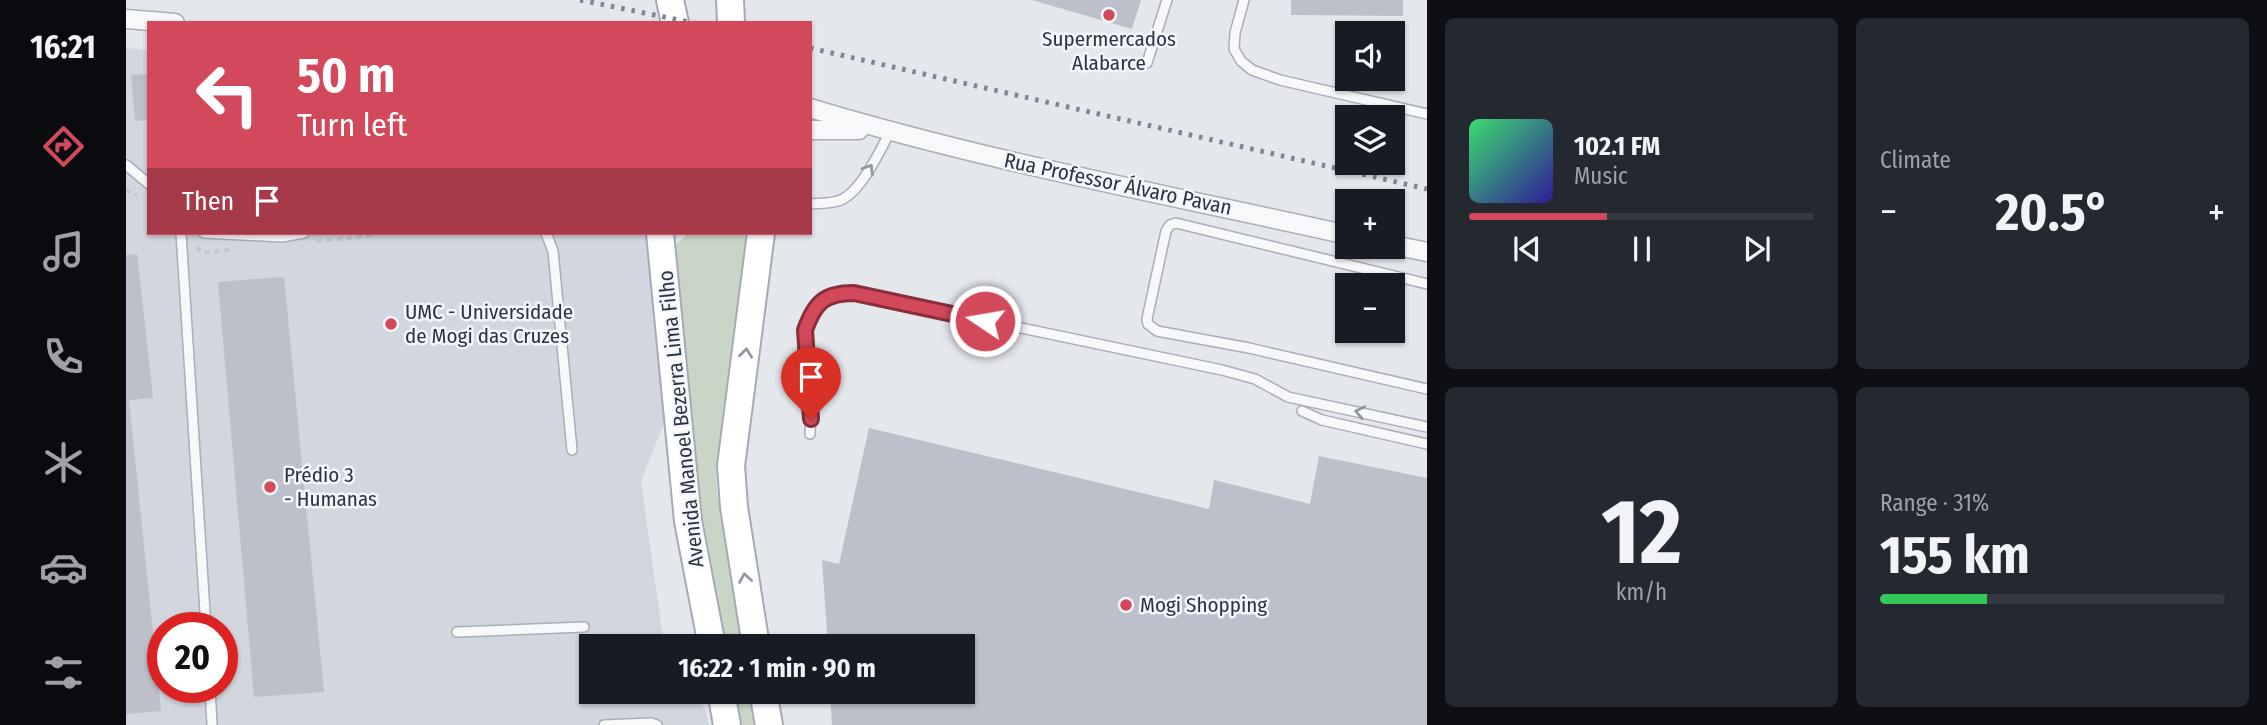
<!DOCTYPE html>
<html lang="en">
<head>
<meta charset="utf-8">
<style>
	body { margin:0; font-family:"Fira Sans Condensed",sans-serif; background:#242831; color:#f1f3f6; height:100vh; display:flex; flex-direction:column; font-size:26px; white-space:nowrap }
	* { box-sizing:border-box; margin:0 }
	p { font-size:23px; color:#9ea1a6 }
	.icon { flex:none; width:38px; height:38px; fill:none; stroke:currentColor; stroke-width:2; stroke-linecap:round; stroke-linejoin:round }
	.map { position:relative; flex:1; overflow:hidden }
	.drawer { display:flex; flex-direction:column; gap:18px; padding:18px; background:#0d0f14; width:840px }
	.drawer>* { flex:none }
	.banner { position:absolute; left:21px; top:21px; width:665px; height:214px; border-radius:0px; box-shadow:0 2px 5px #0004; background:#d1495b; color:#fff; overflow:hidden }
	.fabs { position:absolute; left:1209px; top:21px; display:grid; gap:14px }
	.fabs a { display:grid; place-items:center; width:70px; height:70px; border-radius:0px; background:#171b24; box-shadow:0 2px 5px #0004; font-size:35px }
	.speed { position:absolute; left:21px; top:612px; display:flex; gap:14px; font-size:35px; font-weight:700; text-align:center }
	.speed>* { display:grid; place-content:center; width:91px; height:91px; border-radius:50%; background:#171b24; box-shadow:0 2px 5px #0004; line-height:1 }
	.speed .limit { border:10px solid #d22; background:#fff; color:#111 }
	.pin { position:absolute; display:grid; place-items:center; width:60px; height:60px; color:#fff; margin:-72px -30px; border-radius:50% 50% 50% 0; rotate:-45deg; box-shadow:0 0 7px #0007 }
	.pin .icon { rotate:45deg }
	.me { position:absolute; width:77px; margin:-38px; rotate:282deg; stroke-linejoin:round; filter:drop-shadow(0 0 5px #0008) }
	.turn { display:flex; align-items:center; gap:24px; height:147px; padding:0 35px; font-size:32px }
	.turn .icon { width:91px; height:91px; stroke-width:2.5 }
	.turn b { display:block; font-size:49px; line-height:60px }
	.then { display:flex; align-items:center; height:66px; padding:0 35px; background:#0003; gap:14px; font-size:26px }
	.big { font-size:52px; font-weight:700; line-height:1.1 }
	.drawer .card { flex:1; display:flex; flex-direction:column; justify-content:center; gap:10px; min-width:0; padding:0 24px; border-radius:10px; background:#242831 }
	.drawer .dial { align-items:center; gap:0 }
	.dial b { font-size:91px; line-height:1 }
	.song { display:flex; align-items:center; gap:21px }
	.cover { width:84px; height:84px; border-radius:10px; background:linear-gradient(135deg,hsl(140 70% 55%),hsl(250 70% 35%)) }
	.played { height:7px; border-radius:4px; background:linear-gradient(90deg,#d1495b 40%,#363941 40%) }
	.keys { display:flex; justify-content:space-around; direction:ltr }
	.heat { display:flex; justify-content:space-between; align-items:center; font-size:38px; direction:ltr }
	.charge { height:10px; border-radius:5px; background:linear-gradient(90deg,#34c759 31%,#363941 0) }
	.drawer .tiles { flex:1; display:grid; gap:18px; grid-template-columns:repeat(2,1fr) }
	.trip { position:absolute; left:453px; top:634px; width:396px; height:70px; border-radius:0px; background:#171b24; box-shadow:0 2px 5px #0004; font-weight:700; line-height:70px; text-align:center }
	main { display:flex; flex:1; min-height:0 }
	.menu { display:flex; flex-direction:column; width:126px; justify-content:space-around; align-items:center; background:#090b0e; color:#9ea1a6 }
	.menu .icon { width:49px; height:49px }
	.menu .selected { color:#d1495b }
	.menu b { font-size:32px; color:#f1f3f6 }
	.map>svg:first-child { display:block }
	.built { fill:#d2d6de; fill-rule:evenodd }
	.green { fill:#c9d6c5 }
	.building { fill:#bbc0ca }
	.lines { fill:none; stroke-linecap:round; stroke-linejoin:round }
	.service-casing { stroke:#a9aeb7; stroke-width:12 }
	.minor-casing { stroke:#a9aeb7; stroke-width:21 }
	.primary-casing { stroke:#a3abb8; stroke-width:30 }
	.path { stroke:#c2c5cb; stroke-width:3.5; stroke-dasharray:5 5; stroke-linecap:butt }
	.service { stroke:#f7f8fa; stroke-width:9 }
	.minor { stroke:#f7f8fa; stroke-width:18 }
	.primary { stroke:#fff; stroke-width:26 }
	.rail { stroke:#7d8696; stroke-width:5; stroke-dasharray:3.5 7; stroke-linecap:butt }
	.oneway { stroke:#9196a0 }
	.oneway2 { stroke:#959aa2 }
	.route-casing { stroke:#882f3b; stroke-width:18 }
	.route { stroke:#d1495b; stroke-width:12 }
	.poi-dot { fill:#d1495b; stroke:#f4f6f9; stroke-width:2.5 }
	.labels { text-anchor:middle; stroke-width:5; stroke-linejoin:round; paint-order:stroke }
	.poi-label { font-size:21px; fill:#2b3445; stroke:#f4f6f9; text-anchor:start }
	.street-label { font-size:21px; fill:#2b3445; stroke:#f4f6f9 }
</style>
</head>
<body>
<main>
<nav class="menu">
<b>16:21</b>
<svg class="icon selected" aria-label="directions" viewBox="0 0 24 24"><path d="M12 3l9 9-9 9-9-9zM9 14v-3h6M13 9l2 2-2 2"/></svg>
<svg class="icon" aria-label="music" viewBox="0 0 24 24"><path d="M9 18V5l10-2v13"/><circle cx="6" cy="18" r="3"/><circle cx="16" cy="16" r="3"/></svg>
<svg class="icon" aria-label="phone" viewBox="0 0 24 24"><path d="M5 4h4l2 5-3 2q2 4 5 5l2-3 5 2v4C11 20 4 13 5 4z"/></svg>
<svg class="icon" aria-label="climate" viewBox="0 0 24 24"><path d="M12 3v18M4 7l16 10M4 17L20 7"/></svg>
<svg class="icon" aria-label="car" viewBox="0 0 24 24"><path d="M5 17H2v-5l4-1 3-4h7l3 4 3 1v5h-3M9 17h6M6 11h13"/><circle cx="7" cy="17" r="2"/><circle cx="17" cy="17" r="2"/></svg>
<svg class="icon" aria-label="filters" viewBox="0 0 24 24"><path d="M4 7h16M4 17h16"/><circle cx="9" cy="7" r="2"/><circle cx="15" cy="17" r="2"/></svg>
</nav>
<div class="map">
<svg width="1301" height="725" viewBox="0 0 1301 725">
	<rect width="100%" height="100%" fill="#e4e7ec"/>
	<path class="built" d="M0 48 23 50V233H519L541 416 515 481 538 646H466V691H563L579 709 583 725H0ZM37 628H96V688H37Z"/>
	<path class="green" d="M563 233H617L622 241 590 470 591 491 617 646H597L573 499 550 244Z
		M604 691H625L631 725H610Z"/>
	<path class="building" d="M906 0H1015L1006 29Z
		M1165 0H1277V16L1165 15Z
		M23 74V120L9 121 5 75Z
		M11 254 27 398 3 400 35 711 0 714V255Z
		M158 277 198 692 128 697 92 282Z
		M743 428 1083 509 1088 480 1184 504 1193 456 1301 478V725H706L704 691H836V646H702L696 560 713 564Z"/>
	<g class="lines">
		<g class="service-casing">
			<path id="service" d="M1118 0 1109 33 1108 49 1115 61 1126 70 1154 80 1301 114
				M1021 63 1041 0
				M0 165 23 184
				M684 204C694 203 708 204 717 199 736 189 754 151 764 132
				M55 233 80 628
				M78 233 156 237 178 233
				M420 233 427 251 446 450
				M1301 284 1050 223 1044 225 1040 231 1021 319 1022 324 1031 331 1123 348 1301 389
				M1176 411 1196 420 1301 444
				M684 434C685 415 685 397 683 379 680 336 670 293 728 293L1096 370 1129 379 1162 397 1301 427
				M331 632 458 627
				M84 688 86 725
				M478 725 525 723 531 725"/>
		</g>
		<g class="minor-casing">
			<path id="minor" d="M0 19 49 23
				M684 108C860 161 1042 195 1222 235
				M684 130H733
				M1267 245 1301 252"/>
		</g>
		<g class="primary-casing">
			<path id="primary" d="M544 0 549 23
				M604 0 605 23
				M534 233 562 521 586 646
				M630 646 608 507 605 466 635 233
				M595 691 601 725
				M637 691 643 725"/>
		</g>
		<path class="path" d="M0 190 11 195
			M191 241 247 236
			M71 247 76 253 103 250"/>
		<use href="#service" class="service"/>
		<use href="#minor" class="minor"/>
		<use href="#primary" class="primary"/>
		<path class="rail" d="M454 0 568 23
			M684 48 1301 189"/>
	</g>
	<defs><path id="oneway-chevron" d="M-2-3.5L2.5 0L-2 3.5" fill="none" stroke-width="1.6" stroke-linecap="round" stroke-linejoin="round" transform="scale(1.75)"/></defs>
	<g class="oneway">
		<use href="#oneway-chevron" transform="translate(743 169) rotate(-58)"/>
		<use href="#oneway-chevron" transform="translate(1234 412) rotate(-168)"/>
	</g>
	<g class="oneway2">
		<use href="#oneway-chevron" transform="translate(620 353) rotate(-83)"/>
		<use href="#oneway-chevron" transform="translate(619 578) rotate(-99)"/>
	</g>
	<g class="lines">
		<g class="route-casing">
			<path id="route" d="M685 419 679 330C689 302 699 293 728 293L859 321"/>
		</g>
		<use href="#route" class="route"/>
	</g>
	<g class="poi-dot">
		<circle cx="983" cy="15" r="7"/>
		<circle cx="265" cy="324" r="7"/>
		<circle cx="144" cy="487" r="7"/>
		<circle cx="1000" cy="605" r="7"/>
	</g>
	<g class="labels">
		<g class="poi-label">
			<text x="983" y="46" text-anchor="middle">Supermercados<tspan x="983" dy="24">Alabarce</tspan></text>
			<text x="279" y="319">UMC - Universidade<tspan x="279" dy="24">de Mogi das Cruzes</tspan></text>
			<text x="158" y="482">Prédio 3<tspan x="158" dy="24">- Humanas</tspan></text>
			<text x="1014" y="612">Mogi Shopping</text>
		</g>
		<g class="street-label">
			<text transform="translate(992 184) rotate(12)" y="7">Rua Professor Álvaro Pavan</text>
			<text transform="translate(555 419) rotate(-96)" y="7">Avenida Manoel Bezerra Lima Filho</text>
		</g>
	</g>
</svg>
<div class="fabs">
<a><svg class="icon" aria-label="sound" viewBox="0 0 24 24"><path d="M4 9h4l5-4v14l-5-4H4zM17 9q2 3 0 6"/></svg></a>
<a><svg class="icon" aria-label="layers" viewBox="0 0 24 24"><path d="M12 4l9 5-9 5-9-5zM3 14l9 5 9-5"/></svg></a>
<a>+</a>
<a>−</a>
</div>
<div class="speed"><div class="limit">20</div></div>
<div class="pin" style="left:685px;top:419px;background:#d93025"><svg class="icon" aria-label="arrive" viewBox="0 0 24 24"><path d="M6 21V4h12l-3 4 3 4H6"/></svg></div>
<svg class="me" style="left:859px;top:321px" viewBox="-20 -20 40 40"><circle r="17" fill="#d1495b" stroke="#fff" stroke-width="3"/><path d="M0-11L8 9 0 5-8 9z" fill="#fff"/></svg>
<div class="trip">16:22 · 1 min · 90 m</div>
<div class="banner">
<div class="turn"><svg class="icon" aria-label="left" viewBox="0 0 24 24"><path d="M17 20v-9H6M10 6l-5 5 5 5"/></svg><div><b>50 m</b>Turn left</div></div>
<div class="then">Then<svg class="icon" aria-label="arrive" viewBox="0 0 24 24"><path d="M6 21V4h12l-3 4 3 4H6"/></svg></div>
</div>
</div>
<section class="drawer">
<div class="tiles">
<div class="card">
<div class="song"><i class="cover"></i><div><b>102.1 FM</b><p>Music</p></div></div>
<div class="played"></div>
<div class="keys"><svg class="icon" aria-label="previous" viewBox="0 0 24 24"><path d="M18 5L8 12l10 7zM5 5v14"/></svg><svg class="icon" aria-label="pause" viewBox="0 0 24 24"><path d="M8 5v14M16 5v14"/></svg><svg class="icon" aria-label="next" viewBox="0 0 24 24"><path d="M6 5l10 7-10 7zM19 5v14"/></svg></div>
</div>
<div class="card"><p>Climate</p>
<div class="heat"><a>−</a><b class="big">20.5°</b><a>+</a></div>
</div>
<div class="card dial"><b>12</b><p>km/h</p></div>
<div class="card"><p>Range · 31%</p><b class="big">155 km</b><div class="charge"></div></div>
</div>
</section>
</main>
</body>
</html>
